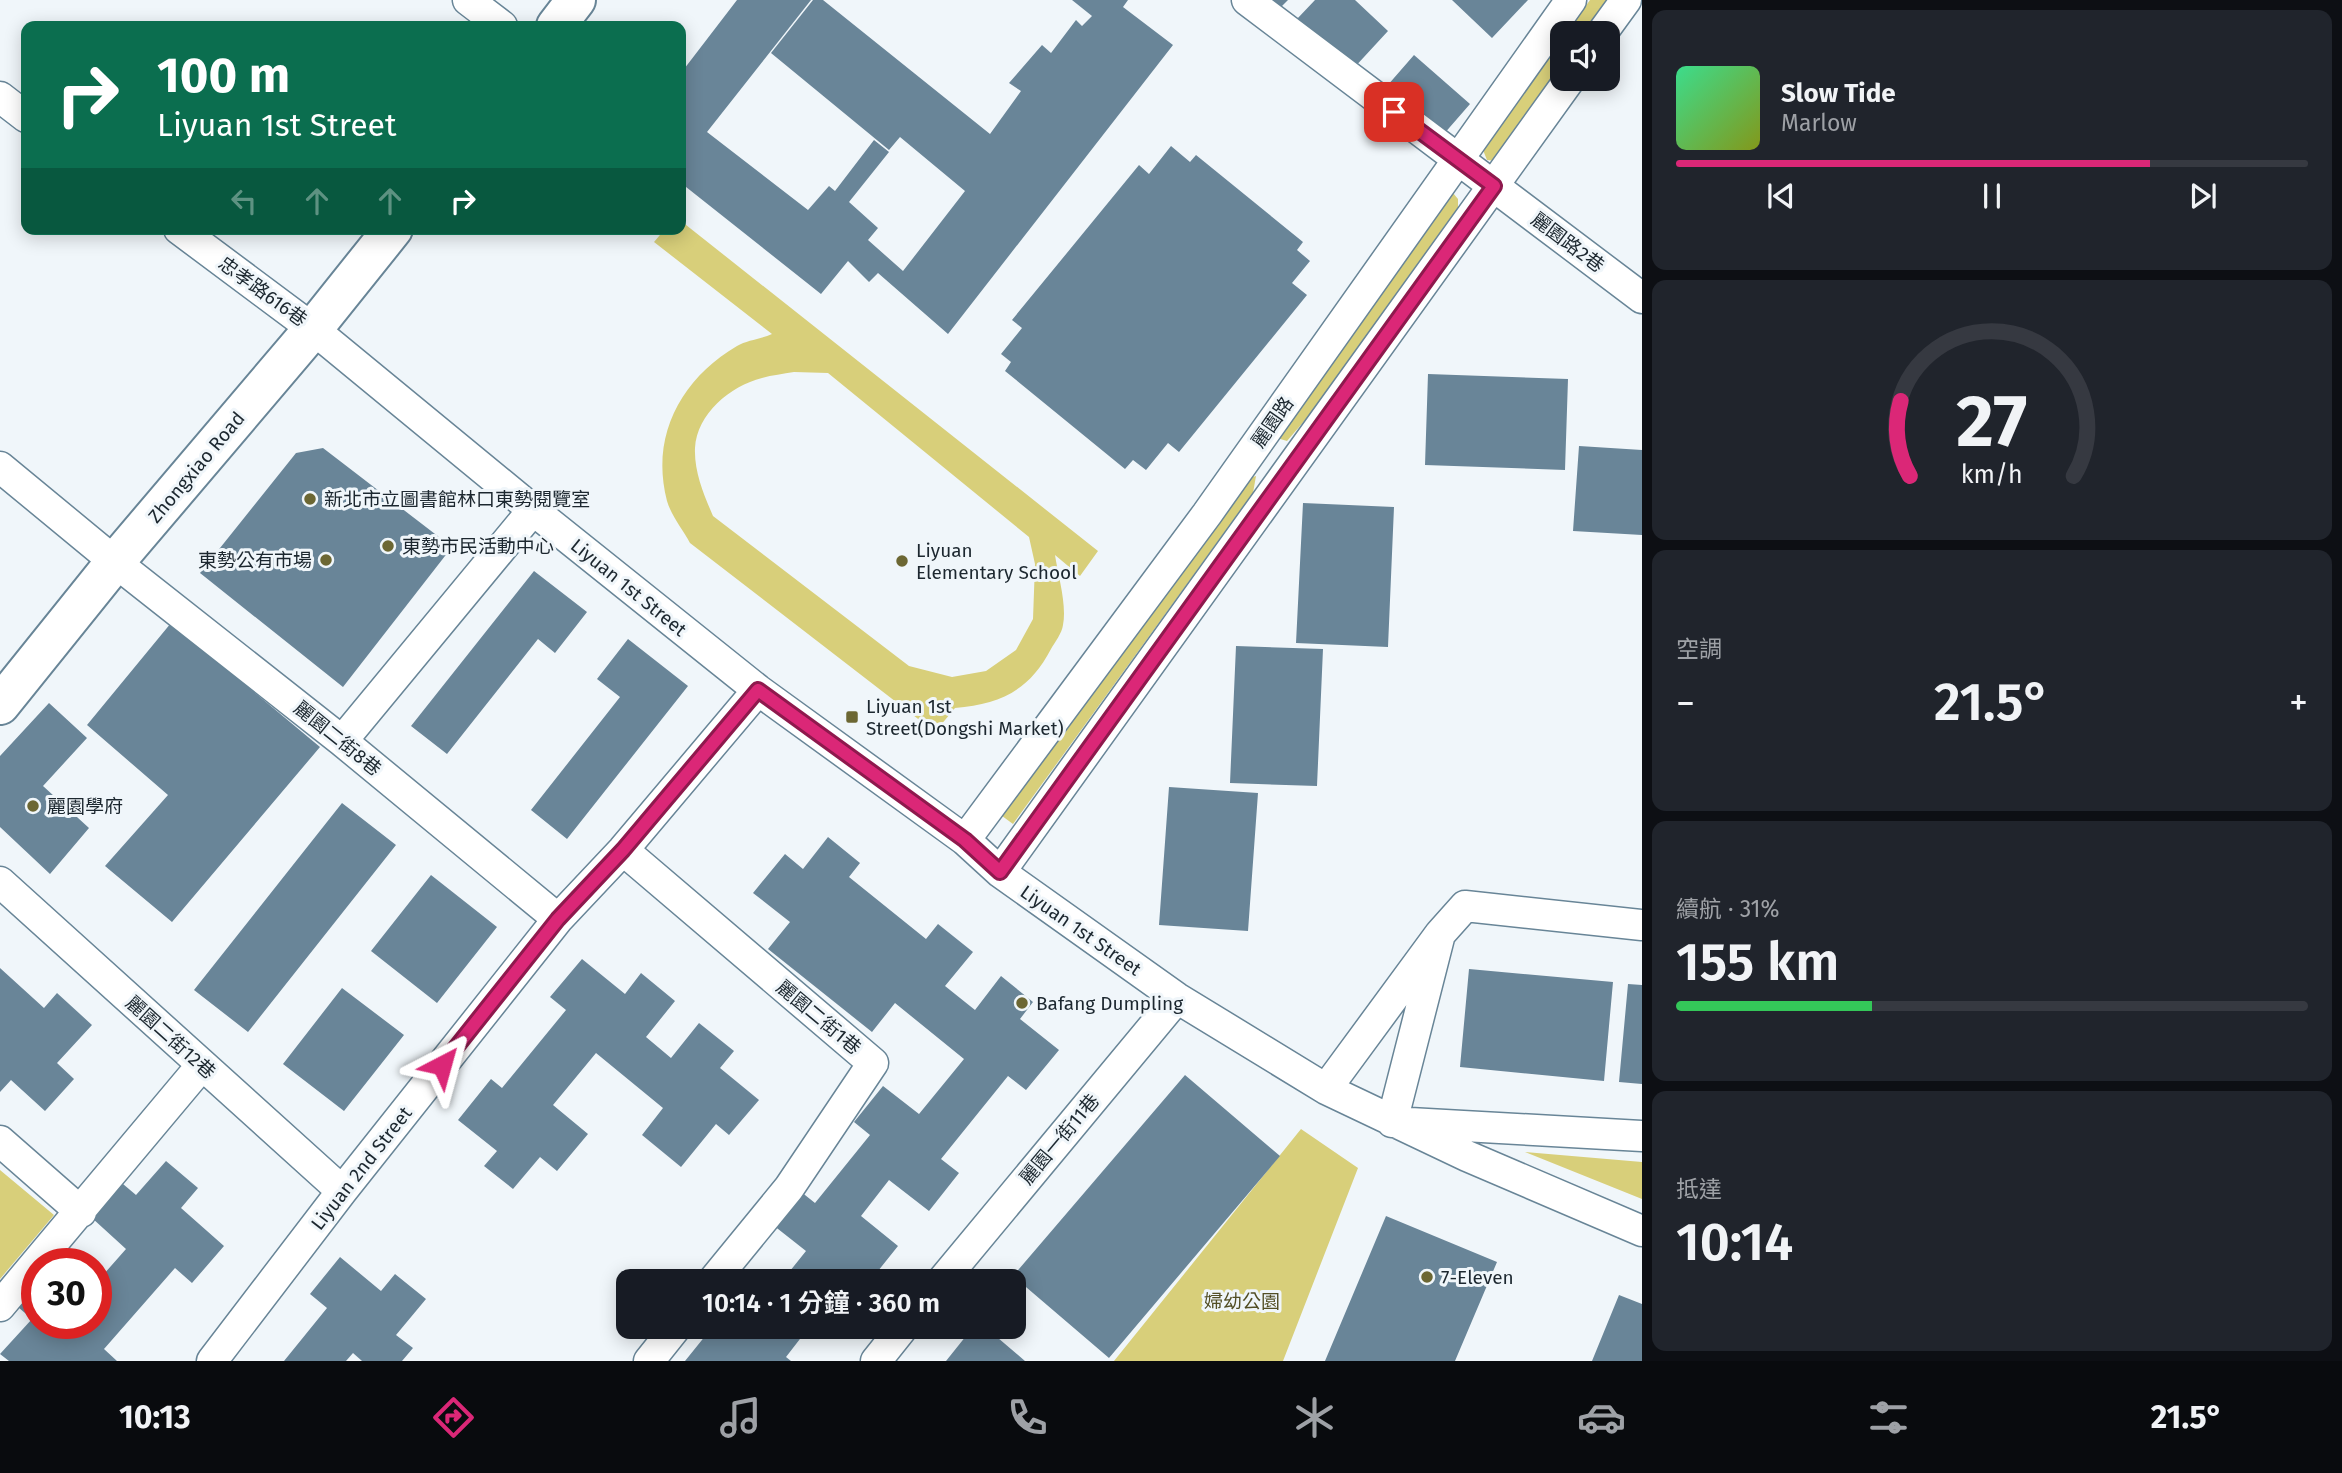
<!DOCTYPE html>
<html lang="zh-TW">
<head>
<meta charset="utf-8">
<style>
	body { margin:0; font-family:"Fira Sans","Noto Sans TC",sans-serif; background:#20242c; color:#f1f3f6; height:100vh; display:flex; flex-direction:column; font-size:26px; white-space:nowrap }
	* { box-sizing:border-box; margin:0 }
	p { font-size:23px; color:#9ea1a6 }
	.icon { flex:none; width:38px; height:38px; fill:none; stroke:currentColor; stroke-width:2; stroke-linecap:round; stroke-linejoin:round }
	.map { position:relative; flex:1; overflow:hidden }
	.details { display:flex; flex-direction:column; gap:10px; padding:10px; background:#0d0f14; width:700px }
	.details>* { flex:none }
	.hud { position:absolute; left:21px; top:21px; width:665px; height:214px; border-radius:14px; box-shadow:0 4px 18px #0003; background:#0b6e4f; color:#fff; overflow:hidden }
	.buttons { position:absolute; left:1550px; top:21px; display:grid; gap:14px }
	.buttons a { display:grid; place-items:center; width:70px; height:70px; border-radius:14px; background:#171b24; box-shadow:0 4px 18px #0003; font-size:35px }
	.speed { position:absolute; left:21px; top:1248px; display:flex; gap:14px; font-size:35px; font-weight:700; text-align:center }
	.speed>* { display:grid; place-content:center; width:91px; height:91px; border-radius:50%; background:#171b24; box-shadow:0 4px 18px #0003; line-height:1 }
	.speed .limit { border:10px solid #d22; background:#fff; color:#111 }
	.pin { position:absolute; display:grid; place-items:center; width:60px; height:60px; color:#fff; margin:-30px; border-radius:14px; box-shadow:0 4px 10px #0006 }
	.me { position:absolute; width:77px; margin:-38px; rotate:39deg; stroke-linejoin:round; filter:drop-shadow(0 0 5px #0008) }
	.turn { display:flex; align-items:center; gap:24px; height:147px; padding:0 21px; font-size:32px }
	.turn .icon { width:91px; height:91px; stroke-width:2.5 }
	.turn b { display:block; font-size:49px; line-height:60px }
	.lanes { display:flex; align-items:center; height:66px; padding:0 21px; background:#0003; justify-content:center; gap:35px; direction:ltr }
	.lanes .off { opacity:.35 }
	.big { font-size:52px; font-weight:600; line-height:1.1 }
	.details .tile { flex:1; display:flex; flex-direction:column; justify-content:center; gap:10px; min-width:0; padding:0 24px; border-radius:14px; background:#20242c }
	.details .dial { align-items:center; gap:0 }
	.dial svg { height:182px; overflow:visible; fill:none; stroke:#363941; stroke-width:7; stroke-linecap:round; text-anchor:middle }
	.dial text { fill:#f1f3f6; stroke:none }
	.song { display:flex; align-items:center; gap:21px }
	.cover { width:84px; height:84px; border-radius:10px; background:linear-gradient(135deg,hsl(150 70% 55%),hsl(70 70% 35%)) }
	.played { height:7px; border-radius:4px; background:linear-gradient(90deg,#db2777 75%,#363941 75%) }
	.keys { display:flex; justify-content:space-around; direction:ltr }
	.heat { display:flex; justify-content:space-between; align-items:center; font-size:38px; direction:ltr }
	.charge { height:10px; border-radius:5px; background:linear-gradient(90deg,#34c759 31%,#363941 0) }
	.trip { position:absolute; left:616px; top:1269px; width:410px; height:70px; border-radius:14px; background:#171b24; box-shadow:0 4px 18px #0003; font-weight:600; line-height:70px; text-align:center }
	.tab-bar { display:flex; height:112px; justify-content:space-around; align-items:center; background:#090b0e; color:#9ea1a6 }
	.tab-bar .icon { width:49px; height:49px }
	.tab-bar .current { color:#db2777 }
	.tab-bar b { font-size:32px; color:#f1f3f6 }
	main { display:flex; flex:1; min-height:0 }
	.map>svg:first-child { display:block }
	.green { fill:#d8cf7a; fill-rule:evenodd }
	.building { fill:#698598 }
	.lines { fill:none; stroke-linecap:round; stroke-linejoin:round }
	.street-casing { stroke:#688597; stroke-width:33 }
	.secondary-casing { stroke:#688597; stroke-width:42 }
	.street { stroke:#fff; stroke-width:30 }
	.secondary { stroke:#fff; stroke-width:38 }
	.route-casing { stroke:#8e194d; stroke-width:18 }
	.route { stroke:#db2777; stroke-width:12 }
	.poi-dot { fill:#6c6733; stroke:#f0f6fa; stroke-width:2.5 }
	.labels { text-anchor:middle; stroke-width:6; stroke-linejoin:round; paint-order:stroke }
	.street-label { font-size:19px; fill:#1c272f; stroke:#f0f6fa }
	.poi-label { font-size:19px; fill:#1c272f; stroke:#f0f6fa; text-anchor:start }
	.park-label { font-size:19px; fill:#524e24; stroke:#f0f6fa }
</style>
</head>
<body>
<main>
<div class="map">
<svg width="1642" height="1361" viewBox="0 0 1642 1361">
	<rect width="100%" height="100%" fill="#f0f6fa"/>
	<path class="green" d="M1590 0H1610L1587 33H1566Z
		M1563 38V67L1496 161 1487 160 1483 150Z
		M1453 193 1458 199V208L1312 412 1287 441 1277 438 1441 203Z
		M681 221 1098 551 1080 576 1055 555C1058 575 1067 605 1063 625 1062 633 1055 642 1051 649 1029 691 1000 704 955 708L935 732 690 543C683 530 671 515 667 501 650 436 681 379 737 346 747 340 761 339 772 334L654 242 665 229H681ZM794 372 828 373 1029 537 1035 564 1033 619 1016 650 986 671 952 677 909 666 713 516C704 495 694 472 695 448 697 414 730 386 762 378 772 375 783 374 794 372Z
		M1256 476 1253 493 1013 824 998 813 1240 481Z
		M1301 1129 1358 1168 1283 1361H1114Z
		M1525 1152 1642 1162V1199Z
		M0 1170 54 1215 0 1279Z"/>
	<path class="building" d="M737 0H811L707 132 808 210 829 186 835 191 874 140 889 152 849 202 878 228 868 240 903 271 965 191 900 137 889 150 771 53 813 0H823L990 134 1021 91 1009 83 1042 45 1051 53 1076 20 1082 26 1092 16 1072 0H1128L1123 7 1173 45 948 334 878 273 869 282 848 261 821 294 681 183V73Z
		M1271 0H1288L1280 8Z
		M1315 0H1355L1388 31 1352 70 1297 19Z
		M1452 0H1528L1492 38Z
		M1414 55 1470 104 1443 135 1387 86Z
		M1171 146 1190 162 1196 155 1303 242 1297 250 1310 261 1292 283 1307 295 1179 452 1168 443 1146 470 1133 460 1125 469 1005 371 1011 362 1001 354 1022 328 1012 320 1139 165 1149 174Z
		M1428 374 1568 379 1565 470 1425 465Z
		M1579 446 1642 450V535L1573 531Z
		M323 448 452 547 343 687 200 573 296 453Z
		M1303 503 1394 507 1388 647 1296 643Z
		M534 571 587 612 555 653 538 639 447 754 411 726Z
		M171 623 320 747 172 922 105 866 168 795 87 725Z
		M628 639 688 686 567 839 531 810 620 697 597 679Z
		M1236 646 1323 649 1317 786 1230 783Z
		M49 703 87 738 43 786 89 828 50 874 0 827V756Z
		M1169 787 1258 793 1248 931 1159 925Z
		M342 803 396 845 248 1032 194 990Z
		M828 837 860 863 849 877 926 939 938 924 973 952 945 986 975 1010 1001 976 1033 1002 1020 1019 1059 1050 1026 1090 1008 1076 941 1159 959 1173 929 1211 889 1180 861 1216 898 1246 870 1281 855 1271 847 1281H782L806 1251 773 1225 800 1191 815 1203 870 1135 854 1122 883 1086 919 1114 964 1059 895 1003 872 1032 768 949 790 922 753 893 785 854 803 869Z
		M431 875 497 927 437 1003 371 951Z
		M582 959 625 994 641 973 675 1001 646 1037 671 1058 699 1023 734 1051 720 1068 759 1100 729 1135 716 1124 681 1167 642 1135 663 1108 596 1053 553 1105 588 1134 557 1171 540 1157 513 1189 484 1166 497 1151 458 1120 491 1079 502 1088 566 1010 550 997Z
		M0 968 44 1008 57 993 92 1025 57 1063 74 1079 45 1111 11 1080 0 1092Z
		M1469 969 1613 982 1604 1081 1460 1067Z
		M1628 984 1642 985V1084L1619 1082Z
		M342 988 404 1035 344 1111 283 1064Z
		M1185 1075 1280 1156 1109 1358 1013 1276Z
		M166 1161 198 1188 181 1208 224 1246 192 1283 175 1268 104 1349 117 1361H9L0 1354 32 1319 18 1307 37 1285V1323H96V1283L126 1249 92 1218 123 1184 136 1195Z
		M1386 1216 1497 1262 1455 1361H1325Z
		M340 1257 381 1291 395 1274 426 1299 396 1335 413 1348 402 1361H362L353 1353 346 1361H284L327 1308 310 1294Z
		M1619 1295 1642 1304V1361H1592Z
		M705 1326H810L786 1357 791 1361H685L710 1330Z
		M974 1326H984L1025 1361H946Z"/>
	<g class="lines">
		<g class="street-casing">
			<path id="street" d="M468 0 502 26
				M1247 0 1642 298
				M1602 33 1626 0
				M0 97 26 117
				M179 229 313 329 533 510 758 690 965 840 1000 872 1177 998 1326 1089 1467 1156 1642 1231
				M0 467 115 562 342 741 558 919
				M342 741 533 510
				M965 840 1207 514 1571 0
				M623 850 873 1063 789 1188 713 1281
				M1000 872 1570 79
				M0 882 342 1191
				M1440 934 1465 906 1642 925
				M1326 1089 1440 934 1392 1122 1642 1136
				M0 1141 81 1212
				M942 1281 1177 998
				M0 1306 202 1065
				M212 1361 342 1191 558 919 623 850 758 690
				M649 1361 677 1326
				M876 1361 904 1326"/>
		</g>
		<g class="secondary-casing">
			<path id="secondary" d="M556 26 576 0
				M0 705 115 562 313 329 393 229"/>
		</g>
		<use href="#street" class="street"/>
		<use href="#secondary" class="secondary"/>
	</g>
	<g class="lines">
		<g class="route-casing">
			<path id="route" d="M442 1065 558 919 623 850 758 690 965 840 1000 872 1494 186 1394 112"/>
		</g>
		<use href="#route" class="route"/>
	</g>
	<g class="poi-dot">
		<circle cx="310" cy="499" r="7"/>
		<circle cx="388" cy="546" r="7"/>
		<circle cx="326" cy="560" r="7"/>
		<circle cx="902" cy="561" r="7"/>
		<rect x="845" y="710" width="14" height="14" rx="3.5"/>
		<circle cx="33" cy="806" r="7"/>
		<circle cx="1022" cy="1003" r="7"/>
		<circle cx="1427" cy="1277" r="7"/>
	</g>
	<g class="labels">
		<g class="street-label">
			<text transform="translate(1568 242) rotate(37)" y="7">麗園路2巷</text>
			<text transform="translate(263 291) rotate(36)" y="7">忠孝路616巷</text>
			<text transform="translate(1272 422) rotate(-55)" y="7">麗園路</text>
			<text transform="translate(196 467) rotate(-50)" y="7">Zhongxiao Road</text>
			<text transform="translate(629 587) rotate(39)" y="7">Liyuan 1st Street</text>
			<text transform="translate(338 738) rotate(39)" y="7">麗園二街8巷</text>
			<text transform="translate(1081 930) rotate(35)" y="7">Liyuan 1st Street</text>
			<text transform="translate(819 1017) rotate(40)" y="7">麗園二街1巷</text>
			<text transform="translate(171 1037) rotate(42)" y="7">麗園二街12巷</text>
			<text transform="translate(1059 1139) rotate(-50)" y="7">麗園一街11巷</text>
			<text transform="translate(361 1168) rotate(-52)" y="7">Liyuan 2nd Street</text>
		</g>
		<g class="poi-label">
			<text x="324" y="506">新北市立圖書館林口東勢閱覽室</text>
			<text x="402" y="553">東勢市民活動中心</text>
			<text x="916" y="557">Liyuan<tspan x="916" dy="22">Elementary School</tspan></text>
			<text x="312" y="567" text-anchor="end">東勢公有市場</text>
			<text x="866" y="713">Liyuan 1st<tspan x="866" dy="22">Street(Dongshi Market)</tspan></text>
			<text x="47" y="813">麗園學府</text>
			<text x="1036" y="1010">Bafang Dumpling</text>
			<text x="1441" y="1284">7-Eleven</text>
		</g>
		<g class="park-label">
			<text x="1242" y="1308">婦幼公園</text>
		</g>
	</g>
</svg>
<div class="buttons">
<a><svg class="icon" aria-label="sound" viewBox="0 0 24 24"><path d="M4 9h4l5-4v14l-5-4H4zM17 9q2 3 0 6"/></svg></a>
</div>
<div class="speed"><div class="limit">30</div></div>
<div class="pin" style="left:1394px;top:112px;background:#d93025"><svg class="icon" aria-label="arrive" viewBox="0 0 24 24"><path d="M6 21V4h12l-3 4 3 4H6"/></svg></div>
<svg class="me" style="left:442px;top:1065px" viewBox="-20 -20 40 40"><path d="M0-17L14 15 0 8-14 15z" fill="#db2777" stroke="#fff" stroke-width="4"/></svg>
<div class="trip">10:14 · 1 分鐘 · 360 m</div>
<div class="hud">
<div class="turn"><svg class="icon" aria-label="right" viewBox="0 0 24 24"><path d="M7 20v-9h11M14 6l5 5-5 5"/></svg><div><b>100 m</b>Liyuan 1st Street</div></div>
<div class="lanes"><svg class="icon off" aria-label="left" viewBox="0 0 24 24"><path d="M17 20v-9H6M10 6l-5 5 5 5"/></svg><svg class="icon off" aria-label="ahead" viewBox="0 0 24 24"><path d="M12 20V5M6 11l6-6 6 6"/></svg><svg class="icon off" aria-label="ahead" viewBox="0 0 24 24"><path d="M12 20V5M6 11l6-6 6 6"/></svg><svg class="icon" aria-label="right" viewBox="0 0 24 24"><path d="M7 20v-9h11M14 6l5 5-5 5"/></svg></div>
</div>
</div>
<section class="details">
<div class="tile">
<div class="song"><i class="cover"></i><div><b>Slow Tide</b><p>Marlow</p></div></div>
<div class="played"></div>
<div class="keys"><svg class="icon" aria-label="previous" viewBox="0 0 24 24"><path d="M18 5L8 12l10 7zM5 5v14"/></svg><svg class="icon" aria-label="pause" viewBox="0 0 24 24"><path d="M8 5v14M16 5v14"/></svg><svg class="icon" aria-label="next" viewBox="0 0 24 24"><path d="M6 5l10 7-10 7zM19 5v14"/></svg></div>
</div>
<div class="tile dial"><svg viewBox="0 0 100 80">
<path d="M14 69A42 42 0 1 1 86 69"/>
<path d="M14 69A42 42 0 0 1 10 36" stroke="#db2777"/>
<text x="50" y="56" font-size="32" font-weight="700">27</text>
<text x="50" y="72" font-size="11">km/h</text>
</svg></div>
<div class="tile"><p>空調</p>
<div class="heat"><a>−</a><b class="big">21.5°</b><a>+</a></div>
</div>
<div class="tile"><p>續航 · 31%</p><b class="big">155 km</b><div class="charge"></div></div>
<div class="tile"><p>抵達</p><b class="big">10:14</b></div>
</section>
</main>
<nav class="tab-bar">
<b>10:13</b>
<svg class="icon current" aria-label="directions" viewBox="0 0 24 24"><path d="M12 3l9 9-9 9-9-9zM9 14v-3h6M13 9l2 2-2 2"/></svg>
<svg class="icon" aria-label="music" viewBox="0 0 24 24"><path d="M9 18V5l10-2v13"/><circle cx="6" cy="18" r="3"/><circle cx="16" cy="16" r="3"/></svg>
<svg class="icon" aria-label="phone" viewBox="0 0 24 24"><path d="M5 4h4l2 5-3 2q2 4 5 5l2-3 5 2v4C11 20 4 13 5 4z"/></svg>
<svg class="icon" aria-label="climate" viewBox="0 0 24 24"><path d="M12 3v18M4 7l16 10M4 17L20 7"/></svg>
<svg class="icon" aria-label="car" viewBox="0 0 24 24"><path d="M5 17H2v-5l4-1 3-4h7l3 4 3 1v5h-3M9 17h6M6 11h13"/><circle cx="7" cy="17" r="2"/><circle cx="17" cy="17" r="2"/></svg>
<svg class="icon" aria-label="filters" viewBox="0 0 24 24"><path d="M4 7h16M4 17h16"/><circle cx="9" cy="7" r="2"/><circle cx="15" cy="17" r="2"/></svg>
<b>21.5°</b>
</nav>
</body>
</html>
